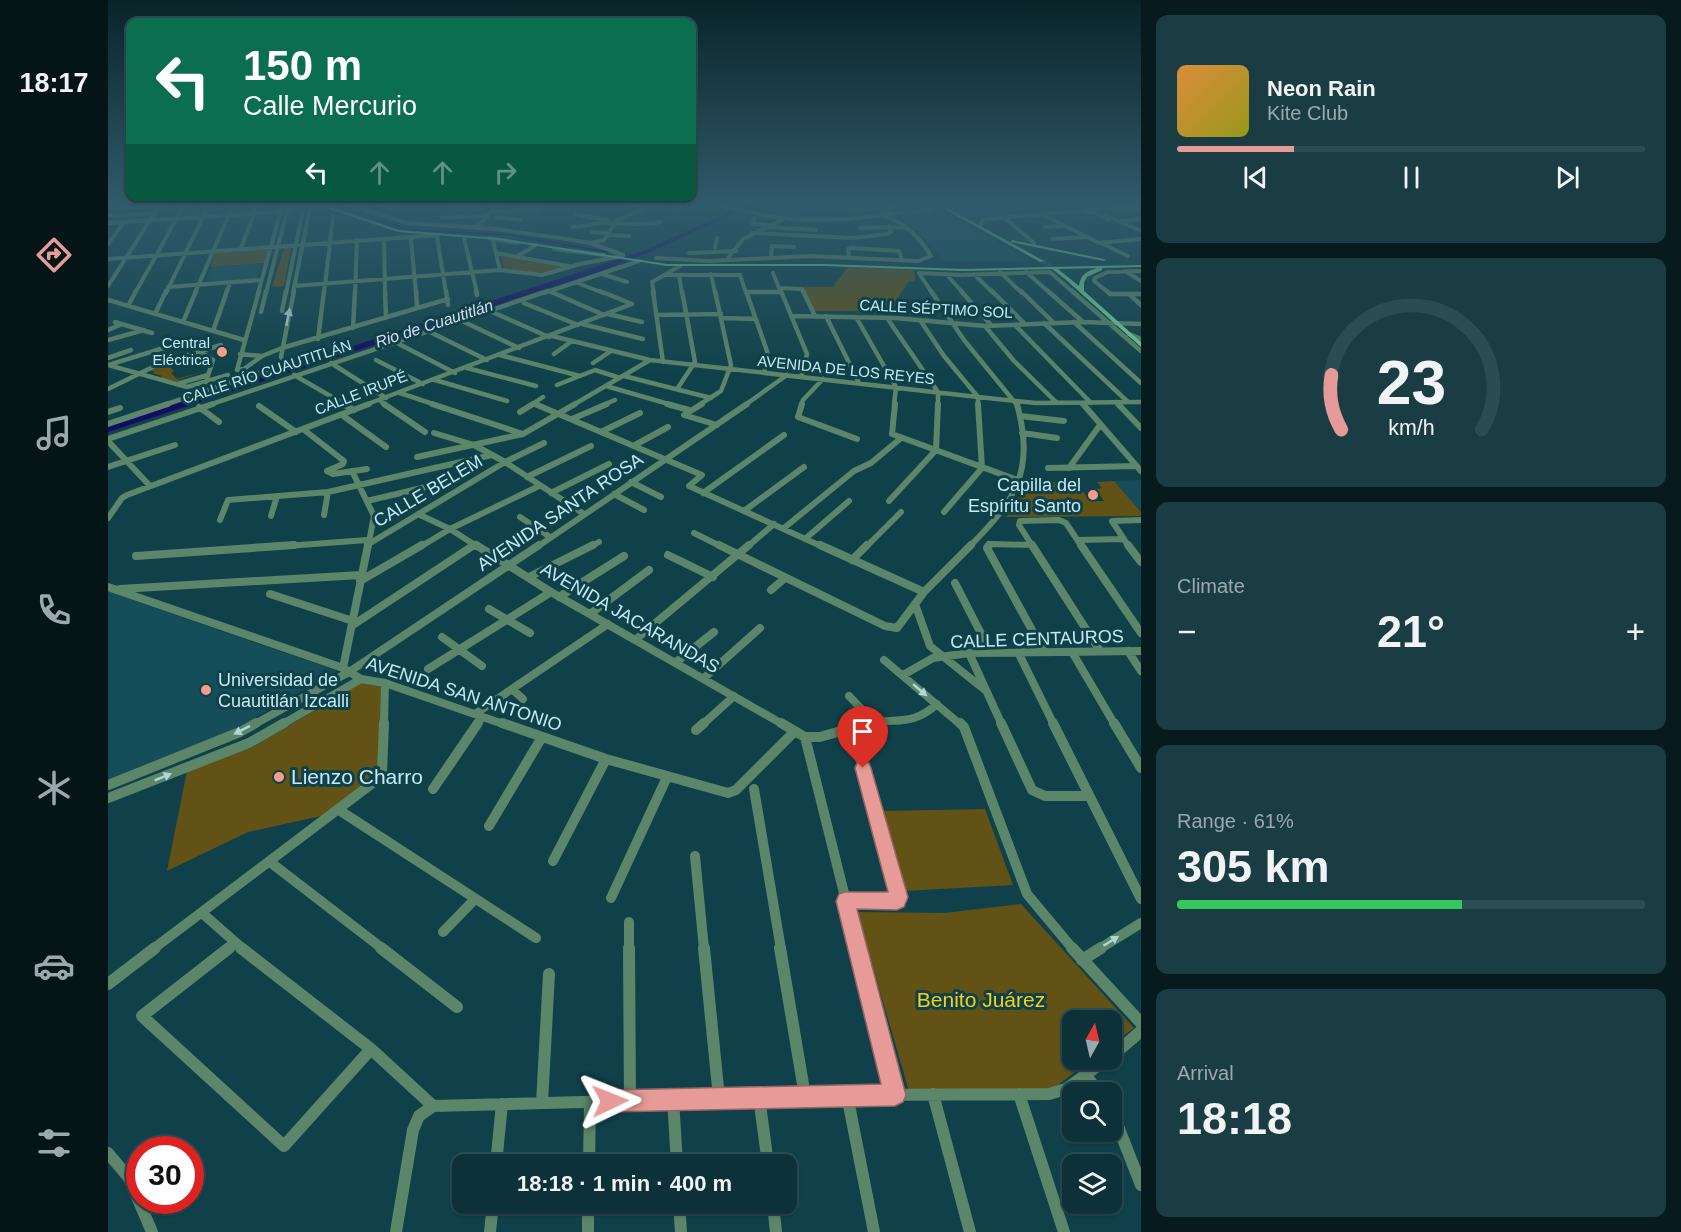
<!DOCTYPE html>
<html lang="en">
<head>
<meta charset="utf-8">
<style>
	body { margin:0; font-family:Arial,sans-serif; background:#1a3d43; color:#f1f3f6; height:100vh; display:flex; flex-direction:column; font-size:22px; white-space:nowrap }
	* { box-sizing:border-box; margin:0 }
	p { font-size:20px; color:#9aa9ae }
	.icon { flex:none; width:33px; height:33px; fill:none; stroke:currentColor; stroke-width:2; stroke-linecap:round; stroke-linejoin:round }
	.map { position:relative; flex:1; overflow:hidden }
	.drawer { display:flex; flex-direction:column; gap:15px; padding:15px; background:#071b1f; width:540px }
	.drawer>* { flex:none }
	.top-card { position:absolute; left:18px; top:18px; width:570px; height:183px; border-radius:12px; box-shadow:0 2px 4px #0004,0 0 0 2px #2c4c53; background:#0b6e4f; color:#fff; overflow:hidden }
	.needle { width:39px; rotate:8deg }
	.buttons { position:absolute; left:954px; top:1010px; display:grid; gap:12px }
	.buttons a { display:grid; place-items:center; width:60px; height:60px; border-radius:12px; background:#0c3138; box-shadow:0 2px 4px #0004,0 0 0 2px #2c4c53; font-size:30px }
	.speed { position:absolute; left:18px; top:1136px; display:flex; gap:12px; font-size:30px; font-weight:700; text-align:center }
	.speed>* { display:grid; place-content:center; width:78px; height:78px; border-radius:50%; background:#0c3138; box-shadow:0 2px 4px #0004,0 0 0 2px #2c4c53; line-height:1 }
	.speed .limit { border:9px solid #d22; background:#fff; color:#111 }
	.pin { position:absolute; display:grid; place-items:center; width:51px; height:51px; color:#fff; margin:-62px -26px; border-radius:50% 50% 50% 0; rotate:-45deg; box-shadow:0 0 6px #0007 }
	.pin .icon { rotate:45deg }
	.me { position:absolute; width:66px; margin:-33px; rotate:88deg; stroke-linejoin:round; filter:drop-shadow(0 0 4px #0008) }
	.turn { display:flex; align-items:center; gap:21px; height:126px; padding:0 18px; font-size:27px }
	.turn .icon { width:78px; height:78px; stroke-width:2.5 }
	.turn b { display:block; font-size:42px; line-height:51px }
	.lanes { display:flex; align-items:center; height:57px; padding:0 18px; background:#0003; justify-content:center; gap:30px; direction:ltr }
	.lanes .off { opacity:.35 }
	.big { font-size:45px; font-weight:700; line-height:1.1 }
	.drawer .tile { flex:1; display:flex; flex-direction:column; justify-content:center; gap:9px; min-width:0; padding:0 21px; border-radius:12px; background:#1a3d43 }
	.drawer .dial { align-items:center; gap:0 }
	.dial svg { height:156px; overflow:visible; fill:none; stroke:#2c4c53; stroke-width:7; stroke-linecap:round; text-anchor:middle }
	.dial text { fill:#f1f3f6; stroke:none }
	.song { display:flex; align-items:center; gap:18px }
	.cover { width:72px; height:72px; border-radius:9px; background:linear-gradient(135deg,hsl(30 70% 55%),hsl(60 70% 35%)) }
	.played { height:6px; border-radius:3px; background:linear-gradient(90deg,#e69b98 25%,#2c4c53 25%) }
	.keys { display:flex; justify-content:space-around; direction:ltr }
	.heat { display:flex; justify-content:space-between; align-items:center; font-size:33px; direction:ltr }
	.charge { height:9px; border-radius:4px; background:linear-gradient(90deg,#34c759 61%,#2c4c53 0) }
	.trip { position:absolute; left:344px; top:1154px; width:345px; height:60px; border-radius:12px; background:#0c3138; box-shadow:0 2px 4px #0004,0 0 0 2px #2c4c53; font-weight:700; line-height:60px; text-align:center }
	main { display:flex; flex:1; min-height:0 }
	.tab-bar { display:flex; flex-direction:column; width:108px; justify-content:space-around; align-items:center; background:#051416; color:#9aa9ae }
	.tab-bar .icon { width:42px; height:42px }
	.tab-bar .selected { color:#e69b98 }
	.tab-bar b { font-size:27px; color:#f1f3f6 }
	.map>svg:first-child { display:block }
	.built { fill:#154e59 }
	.green { fill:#625215 }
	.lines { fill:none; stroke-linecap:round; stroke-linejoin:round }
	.stream { stroke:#140b65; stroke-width:1.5 }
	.river { fill:#140b65; fill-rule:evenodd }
	.major-tunnel { stroke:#2b5a64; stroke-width:4.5; stroke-dasharray:4.5 2; stroke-linecap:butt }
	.minor-far5 { stroke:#5c8669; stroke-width:4 }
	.minor-far4 { stroke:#5c8669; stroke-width:4.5 }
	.minor-far3 { stroke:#5c8669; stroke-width:6 }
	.minor-far2 { stroke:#5c8669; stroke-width:8 }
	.minor-far1 { stroke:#5c8669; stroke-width:10 }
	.minor { stroke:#5c8669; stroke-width:12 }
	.major { fill:#77d195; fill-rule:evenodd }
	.oneway { fill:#aed7d9 }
	.route { fill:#e69b98; stroke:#966563; stroke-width:1.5 }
	.poi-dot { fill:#f49e8a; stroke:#10414a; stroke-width:2 }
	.labels { text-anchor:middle; stroke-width:6; stroke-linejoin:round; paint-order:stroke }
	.far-street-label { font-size:15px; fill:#c3ebf5; stroke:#10414a }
	.far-poi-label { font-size:15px; fill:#c3ebf5; stroke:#10414a; text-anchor:end }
	.far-water-label { font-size:16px; font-style:italic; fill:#d6ddf6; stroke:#10414a }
	.poi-label { font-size:18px; fill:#c3ebf5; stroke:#10414a; text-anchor:end }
	.street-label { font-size:18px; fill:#c3ebf5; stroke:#10414a }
	.near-poi-label { font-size:21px; fill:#c3ebf5; stroke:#10414a; text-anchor:start }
	.near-park-label { font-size:21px; fill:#f9cf16; stroke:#10414a }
</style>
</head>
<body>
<main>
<nav class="tab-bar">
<b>18:17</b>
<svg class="icon selected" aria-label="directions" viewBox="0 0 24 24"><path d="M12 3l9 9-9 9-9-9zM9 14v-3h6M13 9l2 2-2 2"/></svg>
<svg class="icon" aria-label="music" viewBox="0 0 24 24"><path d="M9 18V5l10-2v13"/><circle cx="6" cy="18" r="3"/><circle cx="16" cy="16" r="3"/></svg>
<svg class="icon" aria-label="phone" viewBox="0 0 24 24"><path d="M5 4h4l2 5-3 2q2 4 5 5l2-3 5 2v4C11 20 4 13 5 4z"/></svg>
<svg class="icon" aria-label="climate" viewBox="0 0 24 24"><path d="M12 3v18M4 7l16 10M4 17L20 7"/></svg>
<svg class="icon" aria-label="car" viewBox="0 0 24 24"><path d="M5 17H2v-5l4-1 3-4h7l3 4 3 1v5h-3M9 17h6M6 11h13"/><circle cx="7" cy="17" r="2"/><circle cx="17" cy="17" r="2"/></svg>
<svg class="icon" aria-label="filters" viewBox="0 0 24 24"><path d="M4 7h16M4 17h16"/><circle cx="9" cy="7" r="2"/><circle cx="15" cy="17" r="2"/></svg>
</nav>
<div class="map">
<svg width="1033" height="1232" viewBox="0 0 1033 1232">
	<rect width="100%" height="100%" fill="#10414a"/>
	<path class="built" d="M666 203H713L730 206 705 209 690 217 647 211Z
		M834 203H885L889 206H895L907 213 874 219 869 222Z
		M835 211 923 261H837L795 218 799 214Z
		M152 264 149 280 96 284 104 267Z
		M1033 480V512L1006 481Z
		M0 591 72 617 229 671 123 731 0 779Z"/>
	<path class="green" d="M176 248H183L176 286 164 287Z
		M161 249 157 263 102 267 107 253Z
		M393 256 460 268 435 274 396 269Z
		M740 267 806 270 807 282 801 281 786 304 782 303 785 311H704L693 287H725Z
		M92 354 94 355 89 357 94 361 88 363 83 359 61 366 66 371 63 373 69 379 93 372 70 380 73 382 52 378 54 376 45 373 46 371H40Z
		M1006 481 1033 512V516L898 517 920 482H959L965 489H973L982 501H996L988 489 994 488 989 482Z
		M255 682 276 686 273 758 261 783 222 814 140 832 59 871 79 771 143 748Z
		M877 809 905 885 795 891 772 811Z
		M913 904 1026 1028 1004 1044V1020H964V1059H984L942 1091H801L749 912 837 913Z"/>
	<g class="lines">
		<path class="stream" d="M221 204 302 230 402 235 500 252
			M522 255 527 256"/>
		<path class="river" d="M640 203H649L542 252 496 270 0 432V426L490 266 538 250Z"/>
		<path class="major-tunnel" d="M934 261 945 268"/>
		<path class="minor-far5" d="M235 203 299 223 388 229 452 238 482 243 515 255
			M268 203 285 208 293 203
			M515 203 541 206
			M600 203 660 216 696 220 743 219 821 209 826 203
			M247 205 261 203
			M346 205 373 210
			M13 208 51 206
			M565 209 573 208V203
			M755 209 743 208 750 210 768 207
			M382 212 429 209
			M774 212 794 203
			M980 213 985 212 1001 220
			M467 214 500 220
			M934 214 991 243 1033 239
			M997 215 1033 231
			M0 216 46 213
			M389 217 413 220
			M896 217 926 243
			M334 218 380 215
			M646 218 645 224 661 225
			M1013 221 1033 219
			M0 223 172 212
			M872 226 875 220 881 219 1012 207 1033 208
			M365 227 373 223 390 203
			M464 227C474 227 483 224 493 223 514 222 532 227 552 222
			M659 227 708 230
			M937 227 956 226
			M752 228 798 227
			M484 232 500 233
			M644 233 746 238 779 234 783 232 781 226
			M500 235 521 236
			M329 237 338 293
			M356 238 369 293
			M381 238 410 243
			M945 239 977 237
			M276 240 277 293
			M303 240 308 293
			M385 241 392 270
			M222 242 225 216
			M483 243 496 240 508 221 550 203
			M993 243 1020 256
			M0 244 16 222
			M607 247 609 238
			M133 248 150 203
			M446 249 496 255
			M78 252 102 203
			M388 253 460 266
			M581 253 628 251
			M49 254 77 203
			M408 257 428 245
			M663 257 664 246 686 247
			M741 257 740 249 744 248 791 251 794 260
			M548 258 602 261 702 256 810 261 823 256C812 238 797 222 776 216L775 212
			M620 258 635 239 674 220
			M0 259 330 235
			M1017 271 1033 281
			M892 272 914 293
			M918 272 942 293
			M665 273 673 293
			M494 274 519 282
			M603 274 607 293
			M838 274 855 293
			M866 274 885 293
			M559 275H632L638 293
			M571 275 574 293
			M467 282 495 293
			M0 286 53 203
			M186 286 392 270 434 275 472 264 513 256
			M60 287 153 280
			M672 288 694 289 696 293
			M440 291 445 293
			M639 292H673
			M27 293 48 256
			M58 293 77 254
			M87 293 126 203
			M118 293 122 283
			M150 293 175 203
			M158 293 181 203
			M178 293 196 205
			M185 293 202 208 196 207
			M216 293 222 243
			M247 293 249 240
			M436 293 531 261
			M546 293 544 282 572 266
			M824 293 811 273 853 275 942 272 966 293
			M1001 293 986 281 987 278 1000 272 1033 271"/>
		<path class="minor-far4" d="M151 291 129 370 136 369 154 356 174 348 340 299
			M277 291 278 318
			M308 291 309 308
			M338 291 340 305
			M368 291 369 295
			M441 291 496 315
			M492 291 524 304
			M545 291 555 362
			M638 291 659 351 660 359 656 373
			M673 291 699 354 693 377
			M695 291 707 316
			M823 291 856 340 909 405
			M853 291 883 325
			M884 291 917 324
			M913 291 945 322
			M940 291 975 322
			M964 291 1033 351
			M999 291 1002 294H1033
			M639 292H673
			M1021 294 1033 305
			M0 300 136 340
			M416 303 470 325
			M20 306 28 291
			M174 311 178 291
			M382 311 441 337
			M153 312 158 291
			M47 314 58 291
			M500 314 534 322
			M548 315 613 314
			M684 316 787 318 877 326 975 322 1033 324
			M718 316 751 383
			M748 317 788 387 786 405
			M614 318 648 319
			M779 318 830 392V405
			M812 320 836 356 870 397V405
			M354 321 411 348
			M7 322 44 333
			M75 322 88 291
			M966 322 1033 383
			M936 323 1020 402
			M474 324 535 339
			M907 325 983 403
			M877 326 906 361 949 403
			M245 328 247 291
			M0 330 14 324
			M105 331 119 291
			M322 332 379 360
			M1021 334 1033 339
			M444 336 542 360 870 397 928 403 1033 402
			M210 339 216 291
			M0 340 36 330
			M289 343 347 373
			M93 352 105 360 98 382
			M132 354 154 356
			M446 354 464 341
			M392 355 472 376
			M0 358 23 350
			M268 360 315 384
			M223 363 278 398
			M485 363 503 351
			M0 365 79 387 120 375
			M0 365 75 342
			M359 368 428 386
			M186 375 238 405
			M516 376 603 398
			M327 380 399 401
			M69 384 100 375
			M449 385 487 370 512 378
			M498 386 564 405
			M0 389 51 364 113 345
			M569 389 587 362 574 291
			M292 393 328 405
			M271 400 278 405
			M1008 402 1011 405
			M426 403 431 405
			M974 403 976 405
			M56 405 177 364 173 357 186 291
			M101 405 440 291
			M257 405 524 304
			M423 405 435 397
			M465 405 542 360
			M495 405 507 400
			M591 405 613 391 623 365 607 291
			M637 405 679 375
			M693 405 695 400 715 379"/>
		<path class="minor-far3" d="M235 404 246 410
			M276 404 317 432
			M324 404 415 434
			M427 404 594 475 581 486 715 547
			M559 404 581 410
			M594 404 576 415 609 425
			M694 404 690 417 749 439
			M787 404 784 434 912 481
			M975 404 1033 471
			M1010 404 1033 428
			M151 406 188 432
			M91 407 111 422
			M0 412 12 408
			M412 412 425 404
			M234 415 278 447
			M912 416 956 421
			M464 419 499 404
			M0 424 60 404
			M195 429 236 461 235 464 219 471
			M493 432 532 413
			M326 433 366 445 397 462 476 514
			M914 433 949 438
			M0 439 105 404
			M0 441 42 486
			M527 445 560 427
			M309 457 415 434 467 404
			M0 467 67 445
			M940 468 1028 466
			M961 468 992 425
			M219 471 225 474 259 469
			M244 471 266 516 260 547
			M419 477 483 446
			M523 482 553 497
			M443 493 501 464
			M595 493 676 435
			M506 494 536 510
			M259 501 322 486
			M781 501 828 450 830 404
			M636 511 696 467
			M836 512 874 468 870 404
			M310 514 342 529 370 547
			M216 515 220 492
			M163 516 169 496
			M412 517 442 537
			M0 518 14 498 19 495 261 404
			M112 520 120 500 220 492 384 455
			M676 528 746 471 763 463 793 438
			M586 533 614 547
			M697 539 741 501
			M969 540 1016 539
			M259 545 397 462 436 443
			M165 547 259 540
			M312 547 342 529 431 486
			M364 547 368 544
			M429 547 639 404
			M482 547 491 542
			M639 547 666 524
			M758 547 793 512
			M861 547C908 500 927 471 909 404
			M879 547 883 544 924 545
			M925 547 911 525 912 521 951 520 958 523 974 547
			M1021 547 1004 521 1033 520"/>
		<path class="minor-far2" d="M368 545 443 592 676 725
			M611 545 777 626 789 628 816 592 863 545
			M712 545 816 592
			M881 545 879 548 936 652
			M924 545 992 651
			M973 545 1033 633
			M1020 545 1033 562
			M560 555 605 577
			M28 556 186 545
			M744 560 759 545
			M421 577 485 545
			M252 581 314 545
			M847 583 883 653
			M0 587 235 668 253 679 277 683 398 725
			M12 589 253 575
			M663 590 677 578
			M162 594 245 621
			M451 597 516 556
			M807 604 822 646 877 690
			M381 609 422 633
			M482 614 541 570
			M245 625 366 545
			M334 637 374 666
			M527 640 641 545
			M1020 651 1033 671
			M910 652 946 725
			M964 652 1007 725
			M861 653 894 725
			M776 660 853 725
			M567 663 606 632
			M235 668 260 545
			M320 669 443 592
			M795 675 825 658 861 653 1033 651
			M596 678 652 628
			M405 690 415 699
			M741 696 766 722
			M367 714 500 624
			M145 725 241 672 431 545
			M173 725 253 679
			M276 725 277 683
			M369 725 374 717
			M594 725 626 696
			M756 725C786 716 803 728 829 704"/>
		<path class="minor-far1" d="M394 723 498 759 620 793 628 790 686 732
			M673 723 697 737H712L761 723
			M852 723 856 727 919 894 965 949
			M893 723 924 790 937 796H981
			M945 723 1033 899
			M1006 723 1033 768
			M588 730 596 723
			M697 737 750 949
			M0 785 132 732 148 723
			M325 789 370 723
			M646 789 673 949
			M0 798 141 743 176 723
			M231 810 428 938
			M381 826 434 737
			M587 856 596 949
			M445 861 498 759
			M162 862 275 949
			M503 898 559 777
			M737 901H789L791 897 743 727
			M94 913 135 949
			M521 922V949
			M335 932 367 899
			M45 949 270 779 274 773 276 723
			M119 949 127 943
			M991 949 1033 923"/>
		<path class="minor" d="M121 948 34 1016 176 1146 263 1049
			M133 948 263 1049 325 1106
			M273 948 349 1007
			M521 948 522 1100
			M596 948 611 1098
			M672 948 697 1096
			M750 948 787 1095
			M964 948 1033 1023
			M974 960 993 948
			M0 984 47 948
			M1004 1056 1033 1031
			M978 1076 991 1092
			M825 1094 862 1232
			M911 1094 956 1232
			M739 1095 766 1232
			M651 1097 660 1164
			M565 1099 569 1164
			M434 1103 441 974
			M325 1106 739 1095 941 1094 958 1089 999 1059
			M1004 1111 1033 1185
			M0 1153 21 1178 44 1232
			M388 1164 394 1104
			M481 1164 482 1102
			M480 1203V1232
			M571 1203 573 1232
			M665 1203 668 1232
			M288 1232 305 1130 311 1116 325 1106
			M382 1232 385 1203"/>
		<path class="major" d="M204 203H211L291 230 390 238 559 264H717L856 269 1033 265V267L994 268V270L979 277 976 282V291L1033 342V347L957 279 944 269 856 271 717 266H559L390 240 290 232 208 205 196 207 194 206ZM989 268C979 271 972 275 971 286L950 269Z
			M825 203H831L936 261 932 262Z
			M904 240 996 259 998 260 996 261 902 242Z"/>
	</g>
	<defs><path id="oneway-solid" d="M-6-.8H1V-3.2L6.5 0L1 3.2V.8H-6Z" transform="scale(1.5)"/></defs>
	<g class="oneway">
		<use href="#oneway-solid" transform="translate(180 317) rotate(-79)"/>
		<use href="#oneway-solid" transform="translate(812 690) rotate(40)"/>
		<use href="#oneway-solid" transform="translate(134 730) rotate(153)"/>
		<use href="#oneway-solid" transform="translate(55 777) rotate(-22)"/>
		<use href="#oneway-solid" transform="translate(1003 941) rotate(-32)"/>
	</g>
	<linearGradient id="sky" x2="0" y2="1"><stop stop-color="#092429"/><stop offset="0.54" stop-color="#315a6b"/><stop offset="1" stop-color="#315a6b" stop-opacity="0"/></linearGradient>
	<rect width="1033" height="376" fill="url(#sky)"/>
	<path class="route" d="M755 762 761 763 763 768 800 897 796 907 789 910 749 909 798 1095 795 1102 787 1106 502 1112 494 1109 491 1101 494 1093 502 1090 773 1084 728 901 731 894 737 892H780L747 768 749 763Z"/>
	<g class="poi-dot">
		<circle cx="114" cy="352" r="6"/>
		<circle cx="985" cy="495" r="6"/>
		<circle cx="98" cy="690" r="6"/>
		<circle cx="171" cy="777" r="6"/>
	</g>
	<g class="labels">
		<g class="far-street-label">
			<text transform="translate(828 309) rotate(3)" y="5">CALLE SÉPTIMO SOL</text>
			<text transform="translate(738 370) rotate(6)" y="5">AVENIDA DE LOS REYES</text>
			<text transform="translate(159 372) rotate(-18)" y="5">CALLE RÍO CUAUTITLÁN</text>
			<text transform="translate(253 393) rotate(-21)" y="5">CALLE IRUPÉ</text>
		</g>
		<g class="far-poi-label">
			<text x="102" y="348">Central<tspan x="102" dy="17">Eléctrica</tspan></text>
		</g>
		<g class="far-water-label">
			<text transform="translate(326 323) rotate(-18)" y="6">Rio de Cuautitlán</text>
		</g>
		<g class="poi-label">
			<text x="973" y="491">Capilla del<tspan x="973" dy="21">Espíritu Santo</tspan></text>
			<text x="110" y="686" text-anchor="start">Universidad de<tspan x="110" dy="21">Cuautitlán Izcalli</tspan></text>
		</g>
		<g class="street-label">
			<text transform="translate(320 491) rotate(-31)" y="6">CALLE BELEM</text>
			<text transform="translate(452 512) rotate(-34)" y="6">AVENIDA SANTA ROSA</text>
			<text transform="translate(522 618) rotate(30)" y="6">AVENIDA JACARANDAS</text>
			<text transform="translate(929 639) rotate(-2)" y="6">CALLE CENTAUROS</text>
			<text transform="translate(356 694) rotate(18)" y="6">AVENIDA SAN ANTONIO</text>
		</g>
		<g class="near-poi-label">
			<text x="183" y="784">Lienzo Charro</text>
		</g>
		<g class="near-park-label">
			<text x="873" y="1007">Benito Juárez</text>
		</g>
	</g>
</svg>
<div class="buttons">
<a><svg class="needle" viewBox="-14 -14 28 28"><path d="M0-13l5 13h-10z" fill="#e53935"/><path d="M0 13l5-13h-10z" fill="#9aa9ae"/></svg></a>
<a><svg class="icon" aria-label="search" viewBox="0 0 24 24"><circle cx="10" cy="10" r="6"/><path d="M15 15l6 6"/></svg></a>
<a><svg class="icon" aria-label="layers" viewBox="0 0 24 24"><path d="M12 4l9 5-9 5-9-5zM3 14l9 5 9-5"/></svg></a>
</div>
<div class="speed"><div class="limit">30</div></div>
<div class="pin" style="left:755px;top:768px;background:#d93025"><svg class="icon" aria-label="arrive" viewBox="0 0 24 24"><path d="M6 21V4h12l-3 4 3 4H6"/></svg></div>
<svg class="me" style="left:502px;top:1101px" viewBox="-20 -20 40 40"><path d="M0-17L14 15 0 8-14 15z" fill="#e69b98" stroke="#fff" stroke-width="4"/></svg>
<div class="trip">18:18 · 1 min · 400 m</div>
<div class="top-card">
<div class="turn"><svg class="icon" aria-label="left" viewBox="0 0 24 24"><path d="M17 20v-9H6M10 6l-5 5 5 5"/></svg><div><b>150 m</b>Calle Mercurio</div></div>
<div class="lanes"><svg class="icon" aria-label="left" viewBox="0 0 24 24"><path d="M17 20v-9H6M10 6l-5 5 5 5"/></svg><svg class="icon off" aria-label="ahead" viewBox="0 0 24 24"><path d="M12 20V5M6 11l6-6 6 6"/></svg><svg class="icon off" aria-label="ahead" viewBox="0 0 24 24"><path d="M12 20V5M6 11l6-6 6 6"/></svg><svg class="icon off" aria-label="right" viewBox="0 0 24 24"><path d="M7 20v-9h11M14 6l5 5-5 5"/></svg></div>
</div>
</div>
<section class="drawer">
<div class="tile">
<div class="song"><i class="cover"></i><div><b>Neon Rain</b><p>Kite Club</p></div></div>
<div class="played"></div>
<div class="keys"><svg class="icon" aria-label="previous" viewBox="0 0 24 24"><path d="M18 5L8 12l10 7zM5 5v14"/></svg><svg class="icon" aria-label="pause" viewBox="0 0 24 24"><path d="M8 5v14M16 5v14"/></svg><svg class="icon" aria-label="next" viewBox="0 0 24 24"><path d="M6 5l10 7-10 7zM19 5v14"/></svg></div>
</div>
<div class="tile dial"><svg viewBox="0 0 100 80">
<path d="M14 69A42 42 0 1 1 86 69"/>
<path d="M14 69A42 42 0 0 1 9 41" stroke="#e69b98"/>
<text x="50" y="56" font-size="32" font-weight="700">23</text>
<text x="50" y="72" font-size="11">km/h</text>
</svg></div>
<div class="tile"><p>Climate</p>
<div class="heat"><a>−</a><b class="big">21°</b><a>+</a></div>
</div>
<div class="tile"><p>Range · 61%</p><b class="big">305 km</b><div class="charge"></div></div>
<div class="tile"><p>Arrival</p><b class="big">18:18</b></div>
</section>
</main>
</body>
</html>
